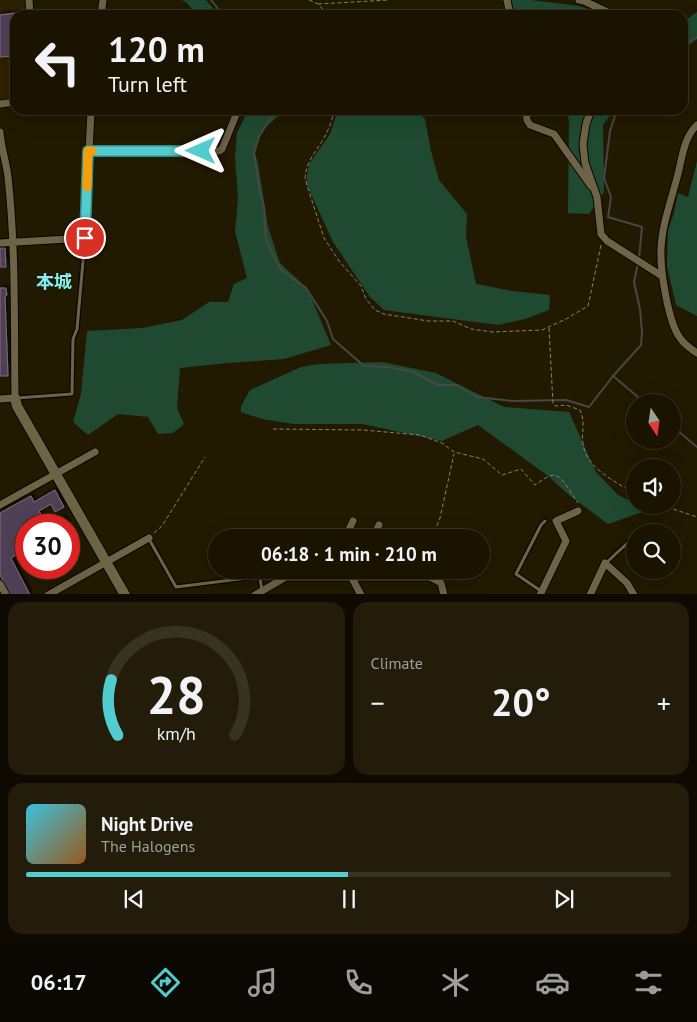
<!DOCTYPE html>
<html lang="en">
<head>
<meta charset="utf-8">
<style>
	body { margin:0; font-family:"PT Sans","Noto Sans JP",sans-serif; background:#231c0b; color:#f1f3f6; height:100vh; display:flex; flex-direction:column; font-size:19px; white-space:nowrap }
	* { box-sizing:border-box; margin:0 }
	p { font-size:16px; color:#9f9e99 }
	.icon { flex:none; width:28px; height:28px; fill:none; stroke:currentColor; stroke-width:2; stroke-linecap:round; stroke-linejoin:round }
	.map { position:relative; height:594px; overflow:hidden }
	.sheet { display:flex; flex-direction:column; gap:8px; padding:8px; background:#0e0a01; flex:1 }
	.sheet>* { flex:none }
	.hud { position:absolute; left:10px; top:10px; width:678px; height:105px; border-radius:15px; box-shadow:0 5px 20px #0002,0 0 0 1px #383223; background:#1a1301; color:#f1f3f6; overflow:hidden }
	.needle { width:32px; rotate:167deg }
	.buttons { position:absolute; left:626px; top:394px; display:grid; gap:10px }
	.buttons a { display:grid; place-items:center; width:55px; height:55px; border-radius:50%; background:#1a1301; box-shadow:0 5px 20px #0002,0 0 0 1px #383223; font-size:25px }
	.speed { position:absolute; left:15px; top:514px; display:flex; gap:10px; font-size:25px; font-weight:700; text-align:center }
	.speed>* { display:grid; place-content:center; width:65px; height:65px; border-radius:50%; background:#1a1301; box-shadow:0 5px 20px #0002,0 0 0 1px #383223; line-height:1 }
	.speed .limit { border:8px solid #d22; background:#fff; color:#111 }
	.pin { position:absolute; display:grid; place-items:center; width:42px; height:42px; color:#fff; margin:-21px; border:2px solid #fff; border-radius:50%; box-shadow:0 1px 5px #0007 }
	.me { position:absolute; width:55px; margin:-28px; rotate:270deg; stroke-linejoin:round; filter:drop-shadow(0 0 4px #0008) }
	.turn { display:flex; align-items:center; gap:18px; height:105px; padding:0 15px; font-size:22px }
	.turn .icon { width:65px; height:65px; stroke-width:2.5 }
	.turn b { display:block; font-size:35px; line-height:42px }
	.big { font-size:38px; font-weight:600; line-height:1.1 }
	.sheet .widget { flex:1; display:flex; flex-direction:column; justify-content:center; gap:8px; min-width:0; padding:0 18px; border-radius:15px; background:#231c0b }
	.sheet .dial { align-items:center; gap:0 }
	.dial svg { height:130px; overflow:visible; fill:none; stroke:#383223; stroke-width:7; stroke-linecap:round; text-anchor:middle }
	.dial text { fill:#f1f3f6; stroke:none }
	.song { display:flex; align-items:center; gap:15px }
	.cover { width:60px; height:60px; border-radius:8px; background:linear-gradient(135deg,hsl(190 70% 55%),hsl(30 70% 35%)) }
	.played { height:5px; border-radius:2px; background:linear-gradient(90deg,#52cdcf 50%,#383223 50%) }
	.keys { display:flex; justify-content:space-around; direction:ltr }
	.heat { display:flex; justify-content:space-between; align-items:center; font-size:28px; direction:ltr }
	.sheet .tiles { flex:1; display:grid; gap:8px; grid-template-columns:1fr 1fr }
	.widget:last-child { grid-column:span 2 }
	.trip { position:absolute; left:208px; top:529px; width:282px; height:50px; border-radius:25px; background:#1a1301; box-shadow:0 5px 20px #0002,0 0 0 1px #383223; font-weight:600; line-height:50px; text-align:center }
	.dock { display:flex; height:80px; justify-content:space-around; align-items:center; background:#0a0800; color:#9f9e99 }
	.dock .icon { width:35px; height:35px }
	.dock .current { color:#52cdcf }
	.dock b { font-size:22px; color:#f1f3f6 }
	.map>svg:first-child { display:block }
	.built { fill:#2d2100 }
	.green { fill:#1f4a31 }
	.lines { fill:none; stroke-linecap:round; stroke-linejoin:round }
	.stream { stroke:#454844; stroke-width:2 }
	.building { fill:#504056; stroke:#7d6c85; filter:url(#shadow) }
	.lane-casing { stroke:#0c0500; stroke-width:5.5 }
	.street-casing { stroke:#0c0500; stroke-width:9 }
	.secondary-casing { stroke:#0c0500; stroke-width:12 }
	.path { stroke:#89816e; stroke-width:1; stroke-dasharray:4 2.5; stroke-linecap:butt }
	.lane { stroke:#6d6347; stroke-width:3 }
	.street { stroke:#6d6347; stroke-width:7 }
	.secondary { stroke:#6d6347; stroke-width:10 }
	.route-casing { stroke:#358587; stroke-width:12 }
	.route { stroke:#52cdcf; stroke-width:9 }
	.slow { stroke:#f59e0b; stroke-width:9 }
	.labels { text-anchor:middle; stroke-width:4.5; stroke-linejoin:round; paint-order:stroke }
	.quarter-label { font-size:18px; font-weight:bold; fill:#84f0f1; stroke:#221901 }
</style>
</head>
<body>
<div class="map">
<svg width="697" height="595" viewBox="0 0 697 595">
	<defs>
		<filter id="shadow"><feDropShadow dx="2.5" dy="-2.5" stdDeviation="1" flood-color="#0009"/></filter>
	</defs>
	<rect width="100%" height="100%" fill="#221901"/>
	<path class="built" d="M0 0H26L27 15H15V99L0 100Z"/>
	<path class="green" d="M182 0H206L219 15H197L187 3Z
		M502 0H531L579 6 606 15H508Z
		M697 12V39L683 50V22Z
		M248 110H281L277 117 263 130 254 150 258 163 268 227 280 263 307 288 331 345 284 359 228 363 180 368 177 408 184 424 173 433 158 434 148 417 118 414 88 435 73 422 81 394 87 331 142 328 182 320 209 302H228L234 284 247 278 235 231 238 199 235 156 237 133Z
		M338 110H414L425 119 431 151 439 180 467 214 466 237 476 284 512 291 550 295 549 310 525 319 498 325 384 310 370 297 333 242 306 183 309 164 330 134Z
		M567 110H614L603 125 604 192 589 214 568 213 569 122Z
		M697 161V316L676 305 667 266 668 230 674 213 678 193 688 197Z
		M382 362 436 373 504 407 569 412 596 472 618 495 635 503V505L648 510 608 524 569 495 548 476 478 425 442 441 362 424H294L262 419 241 412V406L250 390 301 367 319 364Z"/>
	<g class="lines">
		<path class="stream" d="M211 0 223 15
			M682 47 697 37
			M275 110 259 137 254 153 260 193 264 207 266 241 281 270 306 288 327 321 333 339 364 366 386 367 411 371 438 385H457L477 397 512 401 566 400 589 407 613 376 641 345 642 332 640 309 634 282 638 263
			M617 110 610 131 604 178 611 197 608 217 642 227 639 258
			M613 376 644 402
			M672 426 697 447"/>
	</g>
	<path class="building" d="M15 13V56L0 57V15Z
		M0 248H5L6 267H0Z
		M0 288H6L7 295 5 296 8 376H0Z
		M55 490 64 507 55 512 51 504 39 511 43 518 35 522 34 519 21 526 26 536V549L11 558 30 595H11L0 575V513L31 496 34 502Z
		M63 517 68 525H48Z"/>
	<g class="lines">
		<g class="lane-casing">
			<path id="lane" d="M17 398 72 394 73 339 77 329 85 239
				M149 539 176 587 256 577 260 578 262 591
				M606 563 635 536
				M541 591 516 574 541 525 545 521"/>
		</g>
		<g class="street-casing">
			<path id="street" d="M29 0 30 15
				M507 0 510 15
				M579 0 584 1 614 15
				M101 15 103 0
				M0 104 15 102
				M526 110 527 120 530 125 554 134 591 186
				M591 110 586 124 583 144 585 163 597 197 601 234 607 241 662 276
				M697 125C684 137 682 158 678 174 672 198 662 224 661 249 660 269 668 322 680 338 684 344 691 349 697 353
				M0 132C1 147 6 161 8 177 16 250 14 324 15 398L0 399
				M88 151H219L222 149 238 110
				M0 243 85 238 91 110
				M0 505 95 452
				M345 538 353 521
				M373 538 379 525
				M357 570 353 580 361 595
				M0 584 6 595
				M48 595 149 538
				M255 595 286 577H430L441 583 444 595
				M540 595 566 541 556 521 578 511
				M590 595 605 563 627 583 634 595"/>
		</g>
		<g class="secondary-casing">
			<path id="secondary" d="M15 398 17 406 125 595"/>
		</g>
		<path class="path" d="M309 0 318 4 328 15
			M318 4 389 0
			M334 110C333 118 329 129 325 136 317 151 306 160 305 179L324 238 339 261 361 286 366 299 375 310 384 314 428 321H453L471 329 493 332 542 330 566 319 588 306 601 245
			M549 328 553 404 555 406 566 405 580 410C586 423 581 431 583 444 586 469 617 482 635 494
			M273 429 363 430 420 435 442 443 454 452 483 459 502 475 521 469 535 485C540 482 548 475 554 475 562 475 573 497 578 503
			M661 505 697 517
			M154 533 162 526 205 457
			M432 538 440 518 454 454"/>
		<use href="#lane" class="lane"/>
		<use href="#street" class="street"/>
		<use href="#secondary" class="secondary"/>
	</g>
	<g class="lines">
		<g class="route-casing">
			<path id="route" d="M85 238 88 151H201"/>
		</g>
		<use href="#route" class="route"/>
		<path class="slow" d="M87 187 88 151H92"/>
	</g>
	<g class="labels">
		<g class="quarter-label">
			<text x="54" y="288">本城</text>
		</g>
	</g>
</svg>
<div class="buttons">
<a><svg class="needle" viewBox="-14 -14 28 28"><path d="M0-13l5 13h-10z" fill="#e53935"/><path d="M0 13l5-13h-10z" fill="#9f9e99"/></svg></a>
<a><svg class="icon" aria-label="sound" viewBox="0 0 24 24"><path d="M4 9h4l5-4v14l-5-4H4zM17 9q2 3 0 6"/></svg></a>
<a><svg class="icon" aria-label="search" viewBox="0 0 24 24"><circle cx="10" cy="10" r="6"/><path d="M15 15l6 6"/></svg></a>
</div>
<div class="speed"><div class="limit">30</div></div>
<div class="pin" style="left:85px;top:238px;background:#d93025"><svg class="icon" aria-label="arrive" viewBox="0 0 24 24"><path d="M6 21V4h12l-3 4 3 4H6"/></svg></div>
<svg class="me" style="left:201px;top:151px" viewBox="-20 -20 40 40"><path d="M0-17L14 15 0 8-14 15z" fill="#52cdcf" stroke="#fff" stroke-width="4"/></svg>
<div class="trip">06:18 · 1 min · 210 m</div>
<div class="hud">
<div class="turn"><svg class="icon" aria-label="left" viewBox="0 0 24 24"><path d="M17 20v-9H6M10 6l-5 5 5 5"/></svg><div><b>120 m</b>Turn left</div></div>
</div>
</div>
<section class="sheet">
<div class="tiles">
<div class="widget dial"><svg viewBox="0 0 100 80">
<path d="M14 69A42 42 0 1 1 86 69"/>
<path d="M14 69A42 42 0 0 1 10 35" stroke="#52cdcf"/>
<text x="50" y="56" font-size="32" font-weight="700">28</text>
<text x="50" y="72" font-size="11">km/h</text>
</svg></div>
<div class="widget"><p>Climate</p>
<div class="heat"><a>−</a><b class="big">20°</b><a>+</a></div>
</div>
<div class="widget">
<div class="song"><i class="cover"></i><div><b>Night Drive</b><p>The Halogens</p></div></div>
<div class="played"></div>
<div class="keys"><svg class="icon" aria-label="previous" viewBox="0 0 24 24"><path d="M18 5L8 12l10 7zM5 5v14"/></svg><svg class="icon" aria-label="pause" viewBox="0 0 24 24"><path d="M8 5v14M16 5v14"/></svg><svg class="icon" aria-label="next" viewBox="0 0 24 24"><path d="M6 5l10 7-10 7zM19 5v14"/></svg></div>
</div>
</div>
</section>
<nav class="dock">
<b>06:17</b>
<svg class="icon current" aria-label="directions" viewBox="0 0 24 24"><path d="M12 3l9 9-9 9-9-9zM9 14v-3h6M13 9l2 2-2 2"/></svg>
<svg class="icon" aria-label="music" viewBox="0 0 24 24"><path d="M9 18V5l10-2v13"/><circle cx="6" cy="18" r="3"/><circle cx="16" cy="16" r="3"/></svg>
<svg class="icon" aria-label="phone" viewBox="0 0 24 24"><path d="M5 4h4l2 5-3 2q2 4 5 5l2-3 5 2v4C11 20 4 13 5 4z"/></svg>
<svg class="icon" aria-label="climate" viewBox="0 0 24 24"><path d="M12 3v18M4 7l16 10M4 17L20 7"/></svg>
<svg class="icon" aria-label="car" viewBox="0 0 24 24"><path d="M5 17H2v-5l4-1 3-4h7l3 4 3 1v5h-3M9 17h6M6 11h13"/><circle cx="7" cy="17" r="2"/><circle cx="17" cy="17" r="2"/></svg>
<svg class="icon" aria-label="filters" viewBox="0 0 24 24"><path d="M4 7h16M4 17h16"/><circle cx="9" cy="7" r="2"/><circle cx="15" cy="17" r="2"/></svg>
</nav>
</body>
</html>
